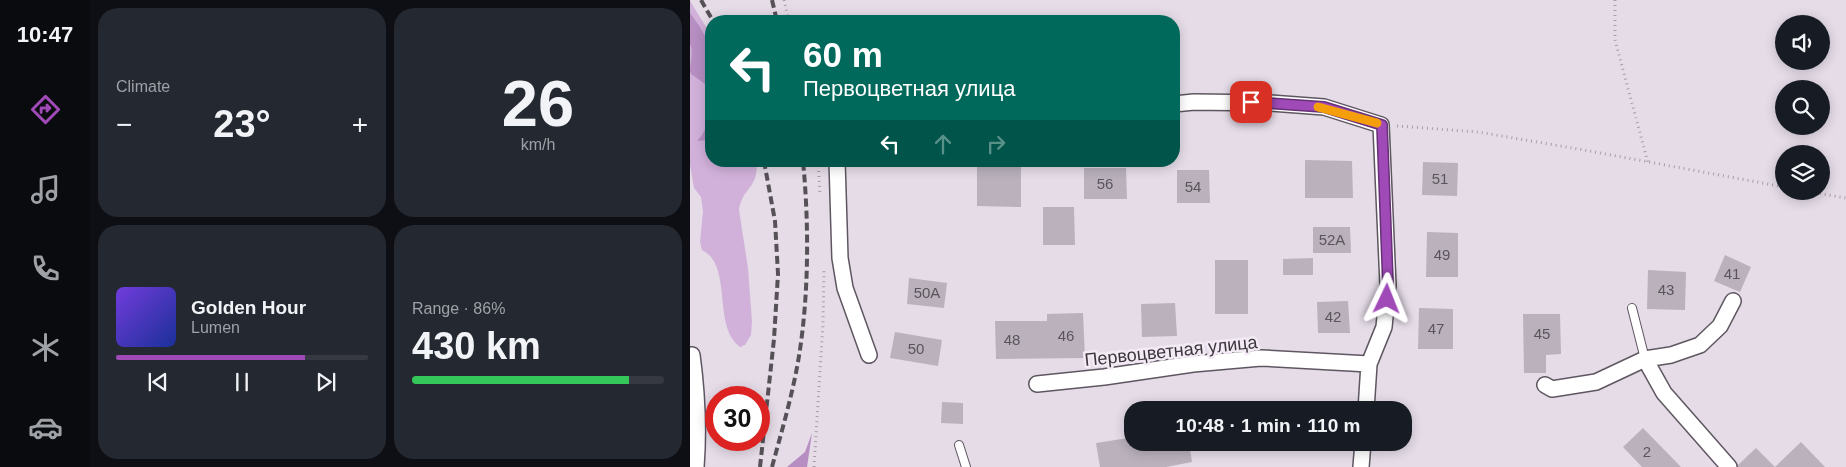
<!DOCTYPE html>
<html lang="en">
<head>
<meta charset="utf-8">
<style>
	body { margin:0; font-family:Arial,sans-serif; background:#242831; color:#f1f3f6; height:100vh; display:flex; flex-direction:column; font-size:19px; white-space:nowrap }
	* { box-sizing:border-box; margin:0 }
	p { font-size:16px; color:#9ea1a6 }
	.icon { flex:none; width:28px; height:28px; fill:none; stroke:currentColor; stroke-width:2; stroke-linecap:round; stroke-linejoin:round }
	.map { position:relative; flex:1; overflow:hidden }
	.sheet { display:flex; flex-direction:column; gap:8px; padding:8px; background:#0d0f14; width:600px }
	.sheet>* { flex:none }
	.hud { position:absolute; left:15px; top:15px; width:475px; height:152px; border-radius:20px; box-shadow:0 2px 12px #0003; background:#00695c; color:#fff; overflow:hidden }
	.fabs { position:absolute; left:1085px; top:15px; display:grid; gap:10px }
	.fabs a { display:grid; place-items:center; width:55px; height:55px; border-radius:50%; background:#171b24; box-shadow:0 2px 12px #0003; font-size:25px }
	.speed { position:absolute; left:15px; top:386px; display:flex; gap:10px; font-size:25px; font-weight:700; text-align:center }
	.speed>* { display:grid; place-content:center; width:65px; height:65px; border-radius:50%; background:#171b24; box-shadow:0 2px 12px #0003; line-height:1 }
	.speed .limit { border:8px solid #d22; background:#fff; color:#111 }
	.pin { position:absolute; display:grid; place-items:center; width:42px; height:42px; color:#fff; margin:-21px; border-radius:10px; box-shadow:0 2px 8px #0006 }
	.me { position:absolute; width:55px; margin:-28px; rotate:2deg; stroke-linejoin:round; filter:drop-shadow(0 0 4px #0008) }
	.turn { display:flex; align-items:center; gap:18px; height:105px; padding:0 15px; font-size:22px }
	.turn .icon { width:65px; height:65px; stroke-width:2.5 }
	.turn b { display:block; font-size:35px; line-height:42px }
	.lanes { display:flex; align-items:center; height:48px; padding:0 15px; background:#0003; justify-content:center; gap:25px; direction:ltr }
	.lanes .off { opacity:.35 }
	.big { font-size:38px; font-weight:700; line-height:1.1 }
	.sheet .widget { flex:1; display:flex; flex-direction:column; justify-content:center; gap:8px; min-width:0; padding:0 18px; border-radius:20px; background:#242831 }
	.sheet .dial { align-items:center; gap:0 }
	.dial b { font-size:65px; line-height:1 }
	.song { display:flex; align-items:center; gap:15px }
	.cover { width:60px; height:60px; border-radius:8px; background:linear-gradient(135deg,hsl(260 70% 55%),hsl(230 70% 35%)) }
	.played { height:5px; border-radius:2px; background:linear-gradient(90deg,#9f4ab7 75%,#363941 75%) }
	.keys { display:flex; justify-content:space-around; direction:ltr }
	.heat { display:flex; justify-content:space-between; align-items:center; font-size:28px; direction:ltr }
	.charge { height:8px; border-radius:4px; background:linear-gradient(90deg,#34c759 86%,#363941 0) }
	.sheet .tiles { flex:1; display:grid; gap:8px; grid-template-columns:repeat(2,1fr) }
	.trip { position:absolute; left:434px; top:401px; width:288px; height:50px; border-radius:20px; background:#171b24; box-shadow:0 2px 12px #0003; font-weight:700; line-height:50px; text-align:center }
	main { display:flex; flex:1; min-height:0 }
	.menu { display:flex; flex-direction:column; width:90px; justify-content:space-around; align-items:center; background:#090b0e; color:#9ea1a6 }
	.menu .icon { width:35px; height:35px }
	.menu .selected { color:#9f4ab7 }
	.menu b { font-size:22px; color:#f1f3f6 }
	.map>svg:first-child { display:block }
	.green { fill:#d1b1da }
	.forest { fill:#b68ec2 }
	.building { fill:#bab1bc }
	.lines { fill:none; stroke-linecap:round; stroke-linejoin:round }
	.lane-casing { stroke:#5e5660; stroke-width:10 }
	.street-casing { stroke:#5e5660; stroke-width:18 }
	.path { stroke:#a59ea7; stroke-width:3; stroke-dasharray:1 4; stroke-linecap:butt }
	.lane { stroke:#fff; stroke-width:8 }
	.street { stroke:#fff; stroke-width:15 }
	.rail { stroke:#565157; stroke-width:4; stroke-dasharray:8 4; stroke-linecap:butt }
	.route-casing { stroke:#673077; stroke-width:12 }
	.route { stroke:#9f4ab7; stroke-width:9 }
	.slow { stroke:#f59e0b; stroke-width:9 }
	.labels { text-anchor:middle; stroke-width:5; stroke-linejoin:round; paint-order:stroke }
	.number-label { font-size:15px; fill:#5a555b }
	.street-label { font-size:18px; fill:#3a363b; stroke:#f3eaf5 }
</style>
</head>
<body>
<main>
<nav class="menu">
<b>10:47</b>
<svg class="icon selected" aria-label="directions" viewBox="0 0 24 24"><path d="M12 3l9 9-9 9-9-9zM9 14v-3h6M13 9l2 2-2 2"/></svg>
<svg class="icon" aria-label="music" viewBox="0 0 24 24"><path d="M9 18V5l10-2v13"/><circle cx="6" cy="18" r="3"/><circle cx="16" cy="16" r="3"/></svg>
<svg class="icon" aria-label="phone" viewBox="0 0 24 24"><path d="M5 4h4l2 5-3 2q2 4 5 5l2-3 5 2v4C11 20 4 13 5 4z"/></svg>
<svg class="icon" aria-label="climate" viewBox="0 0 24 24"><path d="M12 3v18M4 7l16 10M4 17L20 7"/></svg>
<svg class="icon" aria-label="car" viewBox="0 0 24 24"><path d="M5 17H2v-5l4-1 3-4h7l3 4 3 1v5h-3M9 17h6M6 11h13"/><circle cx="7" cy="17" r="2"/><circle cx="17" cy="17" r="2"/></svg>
</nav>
<section class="sheet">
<div class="tiles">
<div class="widget"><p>Climate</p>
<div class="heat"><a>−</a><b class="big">23°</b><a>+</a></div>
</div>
<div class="widget dial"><b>26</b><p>km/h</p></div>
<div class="widget">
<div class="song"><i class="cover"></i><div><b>Golden Hour</b><p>Lumen</p></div></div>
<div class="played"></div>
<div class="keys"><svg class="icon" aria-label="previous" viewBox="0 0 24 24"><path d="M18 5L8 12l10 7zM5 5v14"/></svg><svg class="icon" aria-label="pause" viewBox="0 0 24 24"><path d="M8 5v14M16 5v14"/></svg><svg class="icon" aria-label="next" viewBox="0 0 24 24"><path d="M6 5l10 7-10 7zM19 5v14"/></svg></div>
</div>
<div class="widget"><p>Range · 86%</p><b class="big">430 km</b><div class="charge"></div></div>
</div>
</section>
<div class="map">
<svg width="1156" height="467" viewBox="0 0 1156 467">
	<rect width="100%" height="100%" fill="#e5dce8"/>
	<path class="green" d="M0 1 21 35V161H66C70 188 52 187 49 210L58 268 62 322 61 335 55 345 50 347C25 329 39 279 21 257 19 254 15 252 12 250L10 242 13 211 11 197 4 188 0 165Z"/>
	<path class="forest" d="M0 13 10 27 21 47V140L7 141C17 131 16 124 18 111 19 101 20 95 18 86L1 74 0 71C0 62 4 52 0 44Z
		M122 433 117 467H97L115 452Z"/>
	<path class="building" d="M615 160 662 161 663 198H615Z
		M733 162 768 163 767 196 732 195Z
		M287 163 331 164V207L287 206Z
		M394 168H436L437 199H394Z
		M487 170H519L520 203H487Z
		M353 207H384L385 245H353Z
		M623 227H660L661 253H623Z
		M737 232 768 233V277H736Z
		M1035 255 1061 267 1050 292 1024 281Z
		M623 258V275H593V259Z
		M525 260H558V314H525Z
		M958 270 996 272 995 310 957 309Z
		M219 278 257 283 254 308 217 304Z
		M658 301 660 333H628L627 302Z
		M485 303 487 336 452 337 451 304Z
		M729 308 763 309V349H728Z
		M393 313 395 358 306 359 305 321H357V314Z
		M833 314H870L871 354 856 355V373H834Z
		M205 332 252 340 248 366 200 358Z
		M252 402 273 403V424L251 423Z
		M953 428 991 467H952L933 447Z
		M438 438 439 442H499L502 462 476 467H410L406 443Z
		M1111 442 1135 467H1048V465L1066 448 1085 467Z"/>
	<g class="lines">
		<g class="lane-casing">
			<path id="lane" d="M942 308 955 359
				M269 445 276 467"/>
		</g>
		<g class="street-casing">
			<path id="street" d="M484 104 504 102 580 103 634 107 691 125 698 285 694 327 679 364 676 410
				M147 161 150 258 155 288 179 355
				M2 355C7 392 9 429 6 467
				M955 359 974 393 1039 467
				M347 384 414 377 503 364 571 358 679 364
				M855 385 862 389 906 382 955 359 981 355 1010 345 1030 326 1043 301
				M671 467 673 442"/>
		</g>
		<path class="path" d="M94 0 99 21
			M925 0V40L958 163
			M707 126 788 132 894 150 1094 187
			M128 161 130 194
			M1115 191 1156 198
			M124 467 133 323 134 268"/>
		<use href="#lane" class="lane"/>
		<use href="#street" class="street"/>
		<path class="rail" d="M11 0 23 21
			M82 0 87 21
			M70 467 84 339 88 274 85 221 74 161
			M82 467C92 430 103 393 109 356 119 294 119 223 113 161"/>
	</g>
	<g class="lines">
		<g class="route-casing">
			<path id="route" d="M561 102 634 107 692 125 698 285 697 299"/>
		</g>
		<use href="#route" class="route"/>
		<path class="slow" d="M628 107 687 123"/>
	</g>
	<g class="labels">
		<g class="number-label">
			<text x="750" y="184">51</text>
			<text x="415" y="189">56</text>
			<text x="503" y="192">54</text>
			<text x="642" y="245">52А</text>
			<text x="752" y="260">49</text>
			<text x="1042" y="279">41</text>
			<text x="976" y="295">43</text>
			<text x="237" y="298">50А</text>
			<text x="643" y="322">42</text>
			<text x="746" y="334">47</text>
			<text x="852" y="339">45</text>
			<text x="376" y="341">46</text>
			<text x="322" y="345">48</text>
			<text x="226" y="354">50</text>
			<text x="957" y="457">2</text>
		</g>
		<g class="street-label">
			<text transform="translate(481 351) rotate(-6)" y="6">Первоцветная улица</text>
		</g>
	</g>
</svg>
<div class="fabs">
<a><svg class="icon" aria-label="sound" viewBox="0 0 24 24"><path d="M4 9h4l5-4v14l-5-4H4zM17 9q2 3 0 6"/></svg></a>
<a><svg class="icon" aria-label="search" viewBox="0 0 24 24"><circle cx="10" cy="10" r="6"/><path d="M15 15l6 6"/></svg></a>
<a><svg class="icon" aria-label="layers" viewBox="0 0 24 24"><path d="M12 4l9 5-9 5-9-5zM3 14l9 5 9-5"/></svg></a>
</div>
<div class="speed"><div class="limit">30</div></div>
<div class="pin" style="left:561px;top:102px;background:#d93025"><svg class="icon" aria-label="arrive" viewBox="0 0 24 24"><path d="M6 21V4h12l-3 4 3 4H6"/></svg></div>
<svg class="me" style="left:697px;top:299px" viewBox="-20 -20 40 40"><path d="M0-17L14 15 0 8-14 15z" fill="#9f4ab7" stroke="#fff" stroke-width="4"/></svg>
<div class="trip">10:48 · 1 min · 110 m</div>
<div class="hud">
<div class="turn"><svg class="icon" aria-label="left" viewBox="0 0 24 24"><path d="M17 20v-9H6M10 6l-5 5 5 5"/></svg><div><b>60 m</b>Первоцветная улица</div></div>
<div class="lanes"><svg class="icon" aria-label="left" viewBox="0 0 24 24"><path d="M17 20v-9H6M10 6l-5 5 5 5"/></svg><svg class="icon off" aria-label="ahead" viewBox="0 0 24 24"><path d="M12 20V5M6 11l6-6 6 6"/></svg><svg class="icon off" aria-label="right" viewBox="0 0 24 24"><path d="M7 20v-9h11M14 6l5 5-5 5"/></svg></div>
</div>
</div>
</main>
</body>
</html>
